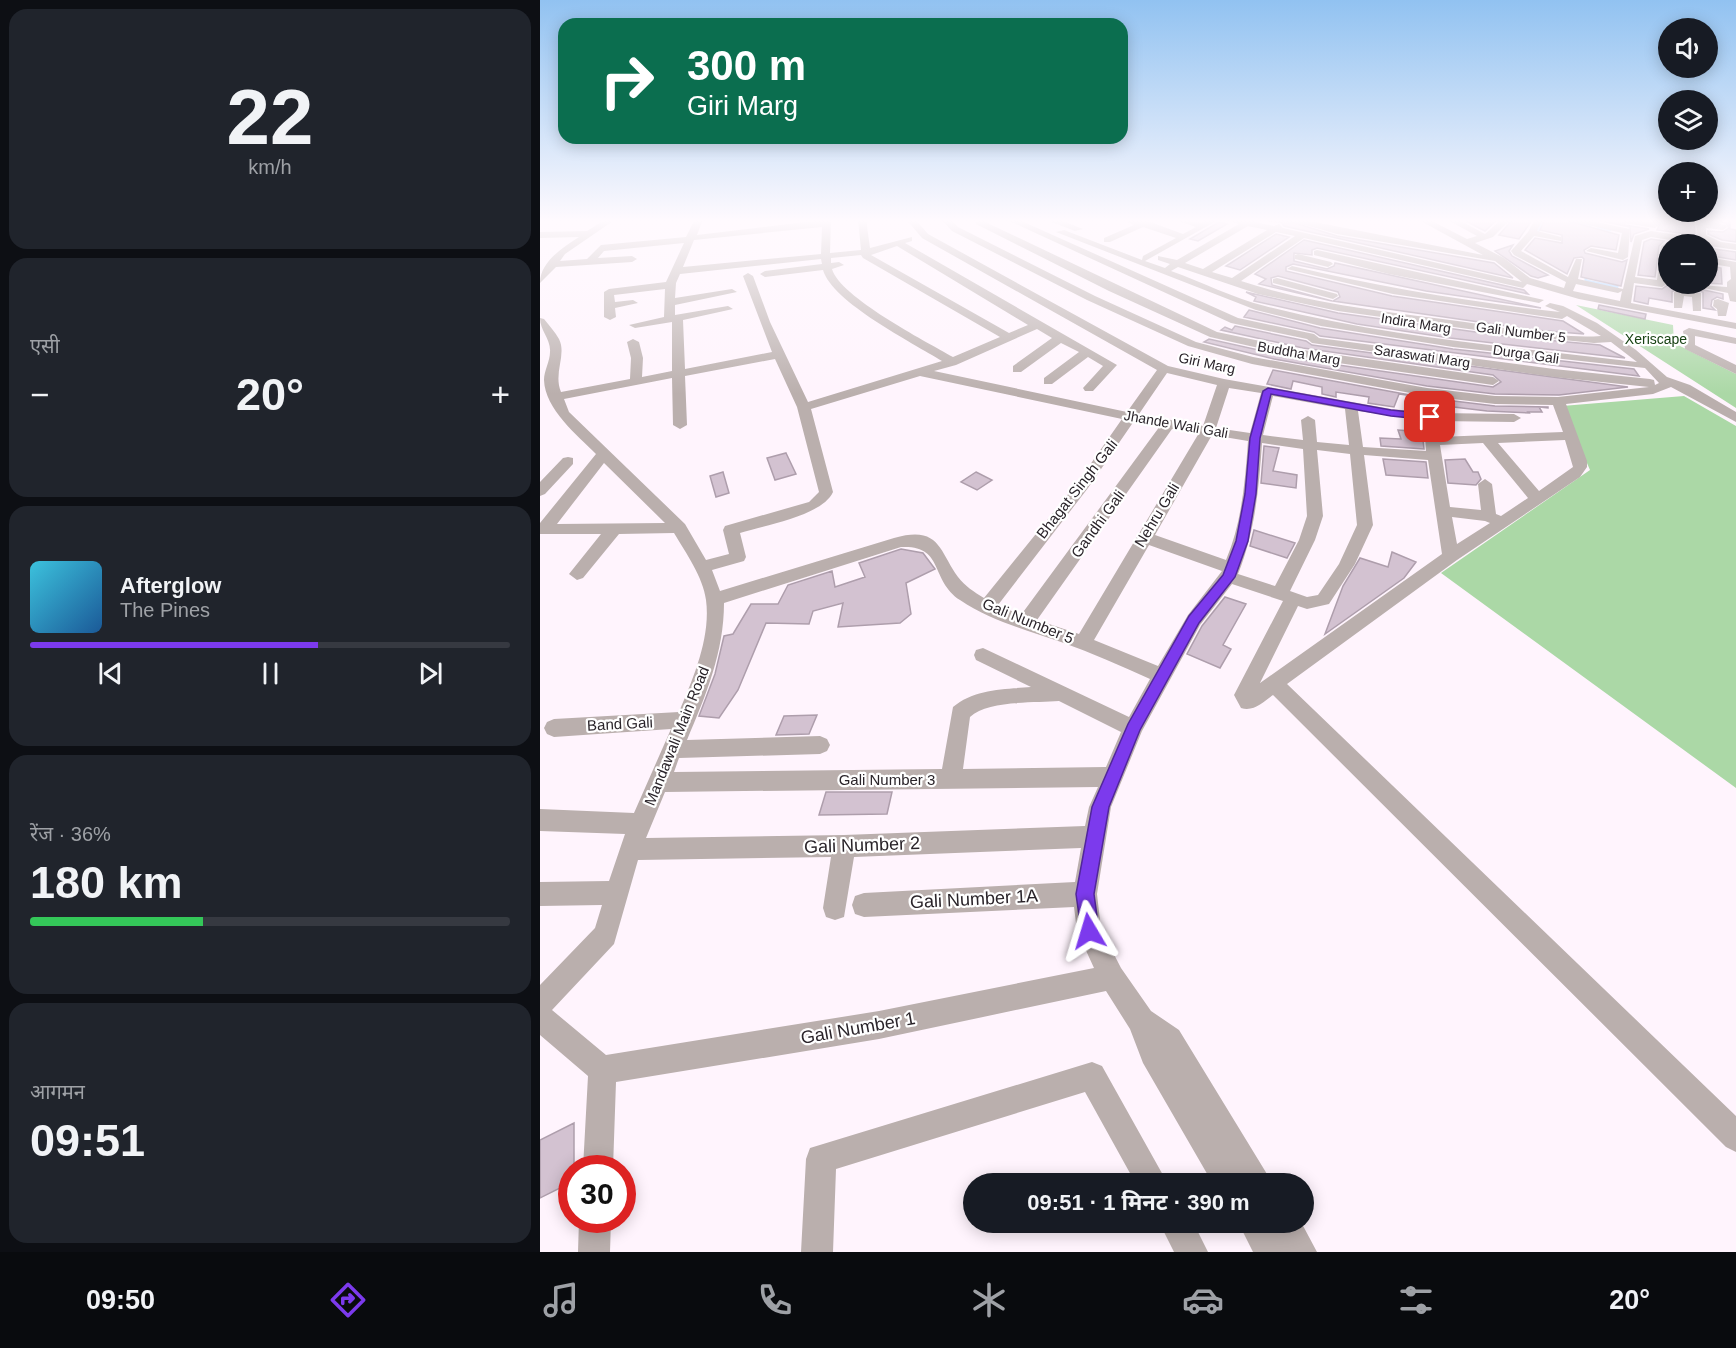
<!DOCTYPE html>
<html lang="hi">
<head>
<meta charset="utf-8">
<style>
	body { margin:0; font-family:Helvetica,"Noto Sans Devanagari",sans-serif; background:#20242c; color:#f1f3f6; height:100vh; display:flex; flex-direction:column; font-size:22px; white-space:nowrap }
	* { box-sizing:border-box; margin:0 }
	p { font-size:20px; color:#9ea1a6 }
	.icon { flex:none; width:33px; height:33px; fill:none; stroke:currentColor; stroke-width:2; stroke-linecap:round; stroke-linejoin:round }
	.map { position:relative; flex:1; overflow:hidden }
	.panel { display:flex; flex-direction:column; gap:9px; padding:9px; background:#0d0f14; width:540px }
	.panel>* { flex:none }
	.top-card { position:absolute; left:18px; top:18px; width:570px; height:126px; border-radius:18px; box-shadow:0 3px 15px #0003; background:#0b6e4f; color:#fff; overflow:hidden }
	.tools { position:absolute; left:1118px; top:18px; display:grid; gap:12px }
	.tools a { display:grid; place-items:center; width:60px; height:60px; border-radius:50%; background:#171b24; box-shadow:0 3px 15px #0003; font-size:30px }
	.speed { position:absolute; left:18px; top:1155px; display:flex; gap:12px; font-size:30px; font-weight:700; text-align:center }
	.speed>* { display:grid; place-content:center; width:78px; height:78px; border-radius:50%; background:#171b24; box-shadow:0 3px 15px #0003; line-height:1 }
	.speed .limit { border:9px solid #d22; background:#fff; color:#111 }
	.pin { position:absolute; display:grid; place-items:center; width:51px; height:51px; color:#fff; margin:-26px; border-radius:12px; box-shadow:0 3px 9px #0006 }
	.me { position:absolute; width:66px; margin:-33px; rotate:353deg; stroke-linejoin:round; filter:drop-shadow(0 0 4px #0008) }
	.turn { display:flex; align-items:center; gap:21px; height:126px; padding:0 30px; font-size:27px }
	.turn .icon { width:78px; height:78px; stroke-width:2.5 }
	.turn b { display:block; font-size:42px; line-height:51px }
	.big { font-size:45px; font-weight:700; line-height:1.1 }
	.panel .tile { flex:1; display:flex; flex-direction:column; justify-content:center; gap:9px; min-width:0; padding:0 21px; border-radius:18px; background:#20242c }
	.panel .dial { align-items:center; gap:0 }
	.dial b { font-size:78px; line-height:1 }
	.song { display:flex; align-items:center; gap:18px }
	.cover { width:72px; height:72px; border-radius:9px; background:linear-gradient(135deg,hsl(190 70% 55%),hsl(210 70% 35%)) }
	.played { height:6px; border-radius:3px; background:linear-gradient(90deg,#7c3aed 60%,#363941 60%) }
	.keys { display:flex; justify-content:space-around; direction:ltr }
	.heat { display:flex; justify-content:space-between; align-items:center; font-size:33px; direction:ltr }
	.charge { height:9px; border-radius:4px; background:linear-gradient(90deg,#34c759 36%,#363941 0) }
	.trip { position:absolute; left:423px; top:1173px; width:351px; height:60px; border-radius:30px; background:#171b24; box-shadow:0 3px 15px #0003; font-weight:700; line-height:60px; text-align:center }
	.dock { display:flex; height:96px; justify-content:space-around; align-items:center; background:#090b0e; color:#9ea1a6 }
	.dock .icon { width:42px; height:42px }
	.dock .on { color:#7c3aed }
	.dock b { font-size:27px; color:#f1f3f6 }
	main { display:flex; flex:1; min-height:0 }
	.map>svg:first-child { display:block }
	.green { fill:#abd8a6 }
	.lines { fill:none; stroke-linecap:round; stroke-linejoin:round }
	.stream { stroke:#aed7ff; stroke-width:3 }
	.building { fill:#d3c2d1; stroke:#ae9eac; stroke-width:1.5 }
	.minor { fill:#baafad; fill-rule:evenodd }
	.route { fill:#7c3aed; stroke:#51269a; stroke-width:1.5 }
	.labels { text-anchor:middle; stroke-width:4.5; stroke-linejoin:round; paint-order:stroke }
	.far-street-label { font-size:14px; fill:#2a242a; stroke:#fff }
	.far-park-label { font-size:14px; fill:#184214; stroke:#fff }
	.street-label { font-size:15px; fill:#2a242a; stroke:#fff }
	.near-street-label { font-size:18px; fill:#2a242a; stroke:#fff }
</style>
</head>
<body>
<main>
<section class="panel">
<div class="tile dial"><b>22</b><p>km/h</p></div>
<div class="tile"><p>एसी</p>
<div class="heat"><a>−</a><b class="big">20°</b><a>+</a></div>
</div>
<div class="tile">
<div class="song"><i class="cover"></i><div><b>Afterglow</b><p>The Pines</p></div></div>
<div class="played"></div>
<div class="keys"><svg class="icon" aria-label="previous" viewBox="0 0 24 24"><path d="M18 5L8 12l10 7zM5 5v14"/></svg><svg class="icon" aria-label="pause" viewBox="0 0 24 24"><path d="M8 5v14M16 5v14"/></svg><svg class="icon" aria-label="next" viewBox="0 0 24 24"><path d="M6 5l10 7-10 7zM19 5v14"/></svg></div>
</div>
<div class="tile"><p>रेंज · 36%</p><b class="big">180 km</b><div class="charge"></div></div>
<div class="tile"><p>आगमन</p><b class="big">09:51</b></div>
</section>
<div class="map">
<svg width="1196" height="1252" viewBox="0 0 1196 1252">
	<rect width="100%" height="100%" fill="#fff4fd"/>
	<path class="green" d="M1036 305 1133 325 1134 343 1196 374V408Z
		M1144 396 1196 426V788L901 573 1050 470 1022 406Z"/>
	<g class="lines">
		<path class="stream" d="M1022 220 1050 226
			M1058 228 1070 230
			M993 235 1001 228 998 227 1003 219
			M1046 273V281L1077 287 1078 279"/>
	</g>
	<path class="building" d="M742 219 797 236 954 263 973 278 744 226 741 222 716 220Z
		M922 219H958L945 231Z
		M973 219 992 220 979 239 959 235Z
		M1005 219H1021L1079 235 1076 250 1051 246 1044 250 1045 253 1082 262 1087 260 1081 286 1041 277 1044 259 1042 257 1034 258 1027 274 985 250 995 238 1022 243V235L1000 230Z
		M1053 219H1083L1085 225 1109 229 1094 234 1091 242 1090 227Z
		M1122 219H1154L1155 235 1117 230Z
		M1168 219H1190V229L1196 230V242L1182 240 1168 234V231L1183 232 1189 228 1186 223Z
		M679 222 687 224 658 241 650 239Z
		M736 234 749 237 700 270 686 266Z
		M1111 239 1124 241 1119 246 1115 277 1098 275 1104 242Z
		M764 240 984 290 988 294 777 248 772 250V255L754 253V261L787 269 794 266 795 263 1001 308 886 291 753 264 746 267V271L852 296 1023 321 1044 334 994 330 793 301 800 297 798 292 738 276 731 278 732 285 792 301 719 284 726 279 715 274Z
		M973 245 969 251 972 256 1008 275 998 278 991 276 955 251Z
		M1167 248 1196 252V260L1167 255Z
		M1167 265 1181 268 1182 284 1167 283Z
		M1129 284H1143L1145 286 1183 294V299L1177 297 1172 300 1171 306 1175 310 1163 308V292L1139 287 1132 292V302L1109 298 1108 304 1094 301 1096 286 1122 289Z
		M706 292 798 313 972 337 1060 345 1085 358 910 338 817 324 714 301 716 297Z
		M1059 305 1106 314 1105 319 1058 309Z
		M709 310 780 328 913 349 1094 369 1099 376 780 336 774 332 704 317Z
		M695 326 766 341 772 345 1088 387 1019 395 955 394 887 386 734 359 664 342 669 339 763 360 953 387 961 382 953 375 763 348 681 330 685 327 692 330Z
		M733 370 881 397 859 394 854 407 828 403 829 397 796 392V397L782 394V387L753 381 751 389 727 384Z
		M889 398 955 406 1008 407V408L999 407 1002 412H988L989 413 947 411 897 405 895 402H889Z
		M858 430 882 432 884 449 841 446 840 438 861 439Z
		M724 446 739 448 733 471 757 475 756 488 721 483Z
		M246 453 256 474 235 480 227 458Z
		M843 459 886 462 888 478 846 475Z
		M925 459 933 472H938L941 479 936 485 908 483 905 460Z
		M183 472 189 493 176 497 170 476Z
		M436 472 452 480 437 490 421 482Z
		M714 530 755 543 747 558 710 546Z
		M361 549 383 553 395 569 366 583 371 614 360 623 298 627 303 603 273 611 269 624 226 623 198 690 179 718 159 716 175 674 184 636 193 634 211 604H238L248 585 292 571 295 587 325 577 319 563Z
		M852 552 876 562 864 578 785 634 803 586 820 558 848 567Z
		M685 597 706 604 683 645 691 649 680 668 647 654 662 626Z
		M277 715 269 734 236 735 244 716Z
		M286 792H352L347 814 279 815Z
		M34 1123V1168H32V1182L0 1198V1140Z"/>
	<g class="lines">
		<path class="minor" d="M66 219H76L25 254 20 261 47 259 61 245 146 237 155 219H163L157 235 291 219 290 253 321 250 318 219H326L330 248 372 237V241L365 243 577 365 553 391H545L543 388 563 366 548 357 512 384H504V378L539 352 521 343 481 372H473V366L512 338 497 329 416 365 394 371 587 412 617 370 382 238 366 219H375L388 234 628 366 684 379 851 409 883 412 884 404H894L896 413 974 414 981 418 974 422 897 421 899 437 1023 432 1013 405 955 404 887 396 712 364 648 346 547 300 412 231 401 219H410L418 227 555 296 656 342 713 357 887 388 955 396 1018 397 1109 387 1014 377 772 343 767 339 691 323 465 219H477L698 318 774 334 779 338 1014 369 1110 379 1114 380 1115 385 1119 383 1105 368 913 347 781 326 716 310 516 232 524 230 602 260 603 256 636 238 603 227 570 242H564V238L594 225 581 219 605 220 643 234 656 227 633 219 662 223 669 219H680L605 261 625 268 630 264 618 260V256L637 260 699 224 685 219H713L714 222 734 226 739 224 743 228 982 282 955 261 797 234 744 219H759L943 255 877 219H888L927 239 937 236 906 219H917L945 234 962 219H971L953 237 935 243 964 258 990 278 1024 288 1026 282 974 255 971 251 988 232 995 219H1003L997 231 1021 237V241L994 236 981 251 1028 277 1036 259H1042L1038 279 1083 289 1095 236 1111 231 1158 238 1156 219 1186 225 1187 227 1183 230 1166 228V235L1181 242 1196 244V250L1111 237 1102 240 1095 277 1117 280 1121 246 1126 243 1130 244 1127 284 1122 287 1094 283 1091 303 1196 323V329L1039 299 987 284 983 288 764 238 701 281C773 305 850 312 925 322 968 328 1019 339 1061 336L1027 316 1022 319 853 294 747 269 752 266C840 287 930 302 1020 312L1005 306 1010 303 1023 306 1057 323 1096 350 1127 377 1150 385 1196 412V422L1131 387 1113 394 1026 404 1047 461V467L1040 477 917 560 747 684 1196 1116V1152L1186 1147 733 695C723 702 714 712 701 708L694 695 743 601 692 584 660 625 602 731 571 807 557 894 561 929 581 968 611 1011 639 1030 733 1184H673L603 1063 590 1029 566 991 339 1039 76 1082 73 1168H43L48 1076 0 1035V985L55 928 62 905 0 906V882L69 881 85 834 0 831V809L94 813 131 729 14 737 7 734 4 728 7 722 14 719 139 712C153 679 171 637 166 600 163 577 146 553 134 533L79 534 43 578 37 580 29 574 61 534H0V523L56 454C37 435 5 409 4 380 4 371 10 361 10 352 11 339 0 331 0 318L4 319C9 325 15 332 19 339 27 355 13 373 21 392L90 379 91 358 87 342 93 339 99 342 103 358 102 377 132 371V322L95 328 89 325 124 317 125 289 74 295 75 302 93 300 98 303 75 308 76 317 70 320 64 317V292L69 289 126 282 144 243 64 251 58 258 92 256 97 259 92 262 16 267 0 283C0 262 22 248 39 237L0 238V232L47 231ZM708 226 727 230 663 269 645 263ZM282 227 281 254 143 267 154 240ZM736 232 755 236 692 278 672 272ZM357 246 488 325 469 333 331 255ZM321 255 323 258 460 337 413 357C385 341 300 297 292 269L304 265 299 262 291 263V258ZM281 259 282 264 225 271 220 274 225 277 283 270C292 302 373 343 402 361L268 402 230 322 213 276 208 273 203 276 232 352 145 369 143 320 193 309 188 306 135 315V305L197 292 192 289 135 298 136 283 140 274ZM638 267 718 294 798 311 972 335 1054 343 1071 342 1097 362C973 347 846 337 725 306 693 298 662 282 631 271ZM1036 284 1078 293 1082 291 1080 301 1033 291ZM235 359 257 407 279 492 269 502 185 526 183 530 189 554 166 560 145 524 29 412 24 399 132 378 133 425 140 429 147 425 145 376ZM627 373 677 385 663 426 599 414ZM380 376 582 419 538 482 444 598C434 592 425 586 418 577 399 551 400 525 354 538L180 591 172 570 204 561 206 557 200 533C225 525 282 516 293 492L271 409ZM689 388 721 393 710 433 676 428ZM733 396 805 409 809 445 777 442 775 420 768 416 761 420 763 440 723 435ZM818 411 884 420 886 451 823 447ZM594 421 620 426 481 615 458 605 548 488ZM632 429 659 433 539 634 497 620ZM672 435 708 441C705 482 702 522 686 560L615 535ZM1025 440 1033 467 999 491 958 443ZM722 443 763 449 767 516 759 540 735 586 698 574C715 532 719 488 722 443ZM943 443 988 498 961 516 956 514 952 484 945 479 938 484 941 510 910 507 900 445ZM777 450 810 454 817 525 799 564 778 595 767 597 750 591 775 540 783 516ZM824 455 888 460 902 554 720 683 758 606 767 609 789 604 815 564 833 525ZM64 463 125 523 17 524ZM912 517 945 521 950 523 917 544ZM609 545 682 571 648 615 618 666 554 640ZM361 547C405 545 389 579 420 600 451 621 487 630 521 642 552 653 581 666 610 679L589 717 443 648 436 650 434 655 436 660 491 687C465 689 434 689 413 707L402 769 134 772 139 758 280 754 287 751 290 745 287 739 280 736 147 740C166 695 184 652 184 603ZM519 701 581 732 566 767 423 769 430 717C448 700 495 703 519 701ZM558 787 549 807 545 826 304 835 106 838 125 792ZM541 848 535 882 324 893 315 896 312 905 315 914 324 917 534 907 537 931 554 968 339 1011 66 1055 12 1010 74 944 98 860 291 857 283 908 286 917 295 920 304 917 314 857Z
			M439 219 677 332 763 350 953 377 959 381 953 385 763 358 670 337 569 291 436 224 435 222Z
			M504 219H517L543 229 535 231Z
			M1023 219H1041L1090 229 1088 257 1083 260 1046 251 1051 248 1078 253 1082 233Z
			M1085 219 1111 222 1112 219H1120L1119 225 1115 228 1085 223Z
			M777 250 1004 300 999 303 849 274 774 255V251Z
			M758 254 791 262 793 264 788 267 755 259V255Z
			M1167 257 1196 262V302L1190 301 1188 293 1145 284 1187 287V282L1191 279 1190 267 1167 263Z
			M737 278 797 294 798 296 793 299 733 283V279Z
			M1139 289 1161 293V311H1153L1152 297 1144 296 1142 308H1134V292Z
			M1178 299 1189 303 1186 316H1178L1177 309 1173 306 1174 300Z
			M1149 328 1196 338V344L1155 336V345L1196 365V374L1145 349 1143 331Z
			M28 457 33 458V464L5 494 0 496V482L23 458Z
			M552 1062 562 1066 628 1184H596L545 1092 296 1169 293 1252H261L266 1159 270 1148Z
			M39 1220H71L70 1252H38Z
			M619 1222H653L668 1252H634Z
			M698 1222H761L777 1252H713Z"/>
	</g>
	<linearGradient id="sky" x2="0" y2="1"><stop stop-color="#91c2f1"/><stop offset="0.56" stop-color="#fffafe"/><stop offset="1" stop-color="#fffafe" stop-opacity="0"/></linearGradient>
	<rect width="1196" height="394" fill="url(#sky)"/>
	<path class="route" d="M728 388 851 410 890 414 895 417 890 420 851 416 731 394 720 438 716 494 708 541 695 577 659 623 600 730 569 807 554 894 559 931 556 937 549 940 542 937 536 894 552 807 588 724 649 616 683 575 696 541 705 494 710 438 723 391Z"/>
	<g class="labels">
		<g class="far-street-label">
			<text transform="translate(876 323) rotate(9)" y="5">Indira Marg</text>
			<text transform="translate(981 332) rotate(7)" y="5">Gali Number 5</text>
			<text transform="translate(759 353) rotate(10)" y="5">Buddha Marg</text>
			<text transform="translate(986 354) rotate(8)" y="5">Durga Gali</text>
			<text transform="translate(882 356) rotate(8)" y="5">Saraswati Marg</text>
			<text transform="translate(667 363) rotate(12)" y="5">Giri Marg</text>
			<text transform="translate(636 424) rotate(10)" y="5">Jhande Wali Gali</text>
		</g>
		<g class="far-park-label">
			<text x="1116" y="344">Xeriscape</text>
		</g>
		<g class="street-label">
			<text transform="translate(537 489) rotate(-52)" y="5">Bhagat Singh Gali</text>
			<text transform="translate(617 515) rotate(-59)" y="5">Nehru Gali</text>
			<text transform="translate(558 524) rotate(-54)" y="5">Gandhi Gali</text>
			<text transform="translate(488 621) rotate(22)" y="5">Gali Number 5</text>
			<text transform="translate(80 724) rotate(-3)" y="5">Band Gali</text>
			<text transform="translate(137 736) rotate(-68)" y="5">Mandawali Main Road</text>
			<text x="347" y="785">Gali Number 3</text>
		</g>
		<g class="near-street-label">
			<text transform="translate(322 845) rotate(-2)" y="6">Gali Number 2</text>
			<text transform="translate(434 899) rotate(-3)" y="6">Gali Number 1A</text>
			<text transform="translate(318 1028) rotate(-10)" y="6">Gali Number 1</text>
		</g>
	</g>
</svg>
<div class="tools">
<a><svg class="icon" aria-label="sound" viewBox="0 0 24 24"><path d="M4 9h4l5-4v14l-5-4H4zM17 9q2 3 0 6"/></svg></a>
<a><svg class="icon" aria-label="layers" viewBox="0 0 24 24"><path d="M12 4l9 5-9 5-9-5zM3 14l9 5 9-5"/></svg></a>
<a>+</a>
<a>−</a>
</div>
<div class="speed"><div class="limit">30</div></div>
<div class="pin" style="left:890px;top:417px;background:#d93025"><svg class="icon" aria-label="arrive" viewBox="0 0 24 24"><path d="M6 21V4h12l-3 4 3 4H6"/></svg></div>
<svg class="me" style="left:549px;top:931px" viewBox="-20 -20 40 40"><path d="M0-17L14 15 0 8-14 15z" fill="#7c3aed" stroke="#fff" stroke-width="4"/></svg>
<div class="trip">09:51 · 1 मिनट · 390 m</div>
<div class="top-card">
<div class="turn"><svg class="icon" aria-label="right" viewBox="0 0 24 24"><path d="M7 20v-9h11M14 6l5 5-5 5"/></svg><div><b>300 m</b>Giri Marg</div></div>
</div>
</div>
</main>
<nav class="dock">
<b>09:50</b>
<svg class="icon on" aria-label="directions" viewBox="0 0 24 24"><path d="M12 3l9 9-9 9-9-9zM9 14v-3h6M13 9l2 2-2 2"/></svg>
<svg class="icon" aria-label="music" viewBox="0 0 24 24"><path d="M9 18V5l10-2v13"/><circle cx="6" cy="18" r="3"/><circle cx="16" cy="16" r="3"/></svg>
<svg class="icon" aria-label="phone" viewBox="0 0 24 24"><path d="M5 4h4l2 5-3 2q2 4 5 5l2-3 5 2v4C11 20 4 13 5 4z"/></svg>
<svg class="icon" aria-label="climate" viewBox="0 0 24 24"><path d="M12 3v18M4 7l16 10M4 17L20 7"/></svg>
<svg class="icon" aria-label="car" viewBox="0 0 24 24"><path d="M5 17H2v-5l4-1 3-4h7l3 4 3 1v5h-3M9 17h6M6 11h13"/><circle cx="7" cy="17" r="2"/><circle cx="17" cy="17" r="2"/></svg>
<svg class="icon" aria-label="filters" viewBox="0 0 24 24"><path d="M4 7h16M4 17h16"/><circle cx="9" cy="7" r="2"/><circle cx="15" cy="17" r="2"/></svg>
<b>20°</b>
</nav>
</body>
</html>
